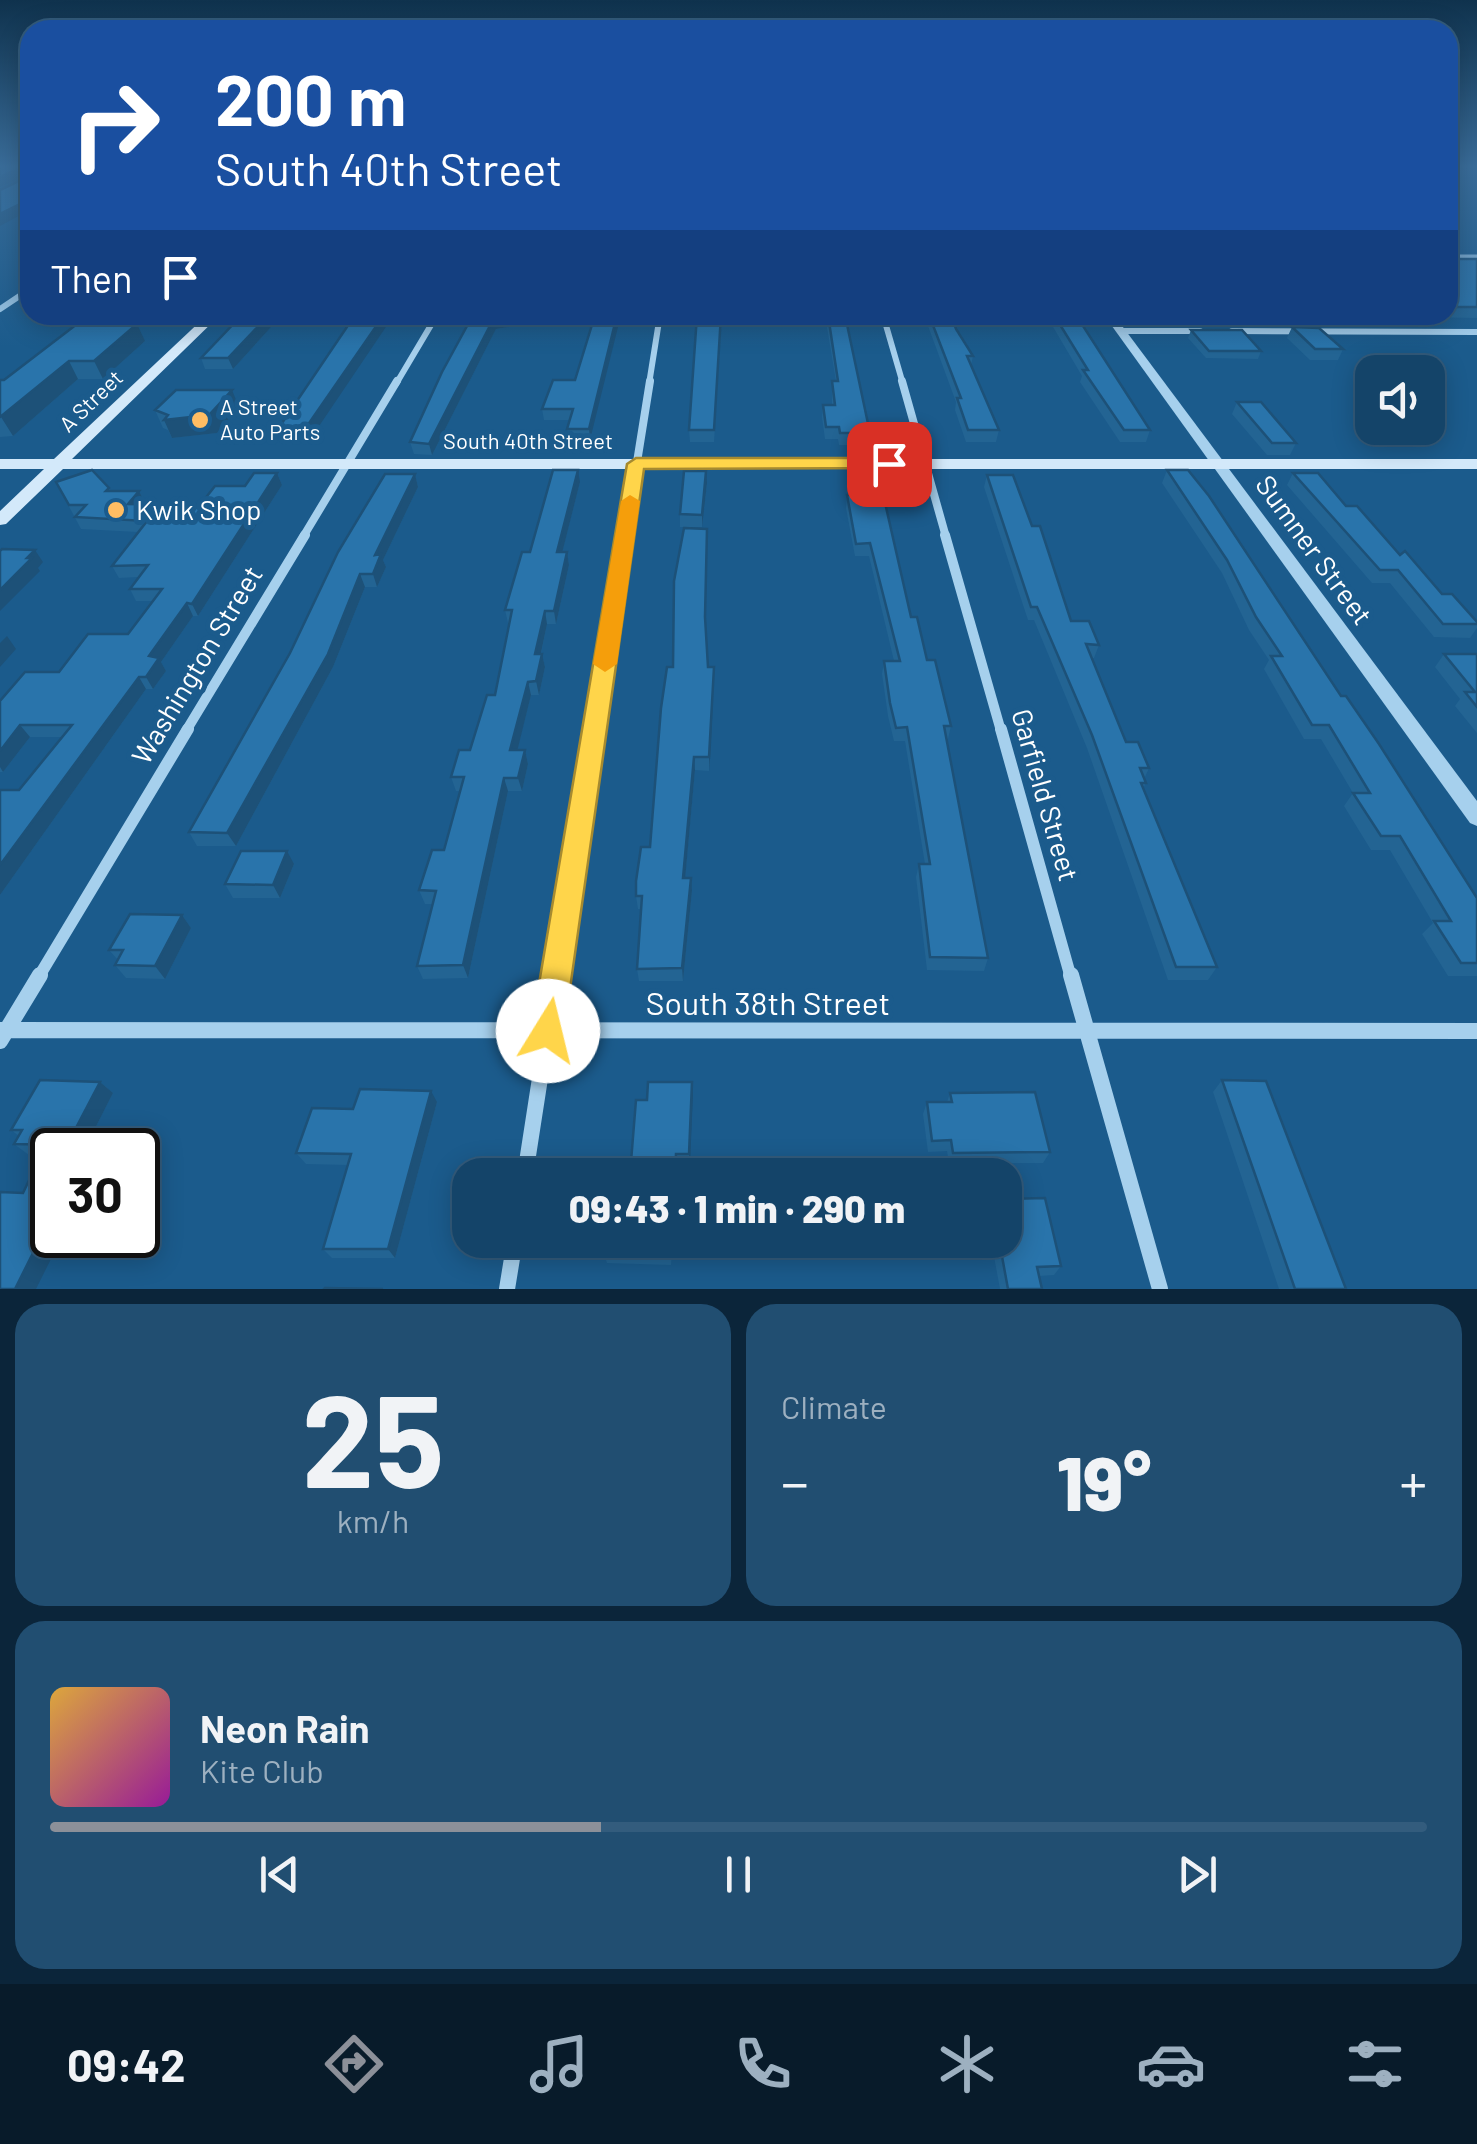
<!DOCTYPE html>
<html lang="en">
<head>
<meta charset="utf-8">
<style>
	body { margin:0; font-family:Barlow,sans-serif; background:#214e71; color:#f1f3f6; height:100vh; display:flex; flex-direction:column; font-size:38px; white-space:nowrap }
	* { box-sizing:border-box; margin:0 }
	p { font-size:32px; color:#9db0c0 }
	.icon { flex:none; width:55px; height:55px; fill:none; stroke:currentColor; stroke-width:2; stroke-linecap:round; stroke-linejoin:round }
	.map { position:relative; height:1289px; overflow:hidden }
	.panel { display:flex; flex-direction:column; gap:15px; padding:15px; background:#0b253a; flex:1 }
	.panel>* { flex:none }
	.top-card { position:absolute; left:20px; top:20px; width:1438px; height:305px; border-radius:30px; box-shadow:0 5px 25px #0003,0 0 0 2px #335c7d; background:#1a4fa0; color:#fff; overflow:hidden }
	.controls { position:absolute; left:1355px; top:355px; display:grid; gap:20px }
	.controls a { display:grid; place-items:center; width:90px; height:90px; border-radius:20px; background:#144469; box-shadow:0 5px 25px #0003,0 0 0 2px #335c7d; font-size:50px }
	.speed { position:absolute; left:30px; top:1128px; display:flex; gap:20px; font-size:50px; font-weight:700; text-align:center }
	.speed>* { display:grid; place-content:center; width:130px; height:130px; border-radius:50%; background:#144469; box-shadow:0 5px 25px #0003,0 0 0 2px #335c7d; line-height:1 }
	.speed .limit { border:5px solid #111; border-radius:15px; background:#fff; color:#111 }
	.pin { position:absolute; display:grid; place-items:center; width:85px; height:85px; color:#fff; margin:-42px; border-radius:20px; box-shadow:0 5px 15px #0006 }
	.me { position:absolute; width:110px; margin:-55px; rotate:9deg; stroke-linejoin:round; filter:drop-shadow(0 0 8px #0008) }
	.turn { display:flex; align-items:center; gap:35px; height:210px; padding:0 30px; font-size:45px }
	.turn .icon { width:130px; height:130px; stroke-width:2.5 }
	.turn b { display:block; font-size:70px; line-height:85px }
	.then { display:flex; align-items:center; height:95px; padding:0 30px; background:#0003; gap:20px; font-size:38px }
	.big { font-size:75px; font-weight:800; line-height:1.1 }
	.panel .card { flex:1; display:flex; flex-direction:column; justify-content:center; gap:15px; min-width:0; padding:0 35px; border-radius:30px; background:#214e71 }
	.panel .dial { align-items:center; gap:0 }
	.dial b { font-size:130px; line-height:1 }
	.song { display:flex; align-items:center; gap:30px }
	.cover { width:120px; height:120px; border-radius:15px; background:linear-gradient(135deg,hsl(40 70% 55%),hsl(300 70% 35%)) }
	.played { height:10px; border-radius:5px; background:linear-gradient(90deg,#8c9099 40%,#335c7d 40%) }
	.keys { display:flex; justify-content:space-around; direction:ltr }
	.heat { display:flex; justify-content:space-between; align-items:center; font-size:55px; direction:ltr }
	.panel .tiles { flex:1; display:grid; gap:15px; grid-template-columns:1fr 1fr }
	.card:last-child { grid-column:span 2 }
	.trip { position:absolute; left:452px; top:1158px; width:570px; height:100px; border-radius:30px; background:#144469; box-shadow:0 5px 25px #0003,0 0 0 2px #335c7d; font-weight:800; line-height:100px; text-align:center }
	.tab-bar { display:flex; height:160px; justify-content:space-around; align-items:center; background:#081b2a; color:#9db0c0 }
	.tab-bar .icon { width:70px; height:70px }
	.tab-bar .active { color:#8c9099 }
	.tab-bar b { font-size:45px; color:#f1f3f6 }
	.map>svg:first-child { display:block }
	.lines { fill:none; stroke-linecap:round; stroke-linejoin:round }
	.minor-far5 { stroke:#a6d0ed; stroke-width:5 }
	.minor-far4 { stroke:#a6d0ed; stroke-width:6 }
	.minor-far3 { stroke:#a6d0ed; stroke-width:8 }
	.minor-far2 { stroke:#a6d0ed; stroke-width:10 }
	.minor-far1 { stroke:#a6d0ed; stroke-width:12 }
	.minor { stroke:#a6d0ed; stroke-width:16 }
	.tertiary { fill:#a6d0ed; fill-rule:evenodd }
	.secondary { fill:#d3e9fa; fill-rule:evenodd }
	.wall { fill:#236493 }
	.shaded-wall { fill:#1d5178 }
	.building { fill:#2974ab; stroke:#1d5178; stroke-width:2.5 }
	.route { fill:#ffd54a; stroke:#a68a30; stroke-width:2.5 }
	.slow { fill:#f59e0b }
	.poi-dot { fill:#ffbd63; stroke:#1b5b8c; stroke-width:4 }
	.labels { text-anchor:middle; stroke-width:10; stroke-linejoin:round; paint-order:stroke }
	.far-street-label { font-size:22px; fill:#fff; stroke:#1b5b8c }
	.far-poi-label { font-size:22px; fill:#fff; stroke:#1b5b8c; text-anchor:start }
	.poi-label { font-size:28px; fill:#fff; stroke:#1b5b8c; text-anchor:start }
	.street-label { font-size:28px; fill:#fff; stroke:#1b5b8c }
	.near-street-label { font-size:32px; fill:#fff; stroke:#1b5b8c }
</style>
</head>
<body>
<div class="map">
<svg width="1477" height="1289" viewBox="0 0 1477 1289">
	<rect width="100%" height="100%" fill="#1b5b8c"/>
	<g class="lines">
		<path class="minor-far5" d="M1448 257H1477"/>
		<path class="minor-far4" d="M0 309 30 289
			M883 315 903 384
			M1121 331H1200
			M1232 331 1477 332
			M396 384 437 315
			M649 384 660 315"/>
		<path class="minor-far3" d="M902 381 946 537
			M303 537 397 381
			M625 537 650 381"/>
		<path class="minor-far2" d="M945 535 1001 731
			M186 731 305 535
			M595 731 626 535"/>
		<path class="minor-far1" d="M1001 729 1071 978
			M38 978 188 729
			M556 978 595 729"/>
		<path class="minor" d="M1071 975 1160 1289
			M0 1030 1477 1031
			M0 1041 40 975
			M525 1175 556 975
			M507 1289 515 1240"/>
		<path class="tertiary" d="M1104 315H1114L1477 801V826L1470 823Z"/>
		<path class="secondary" d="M207 315H220L72 459H1477V469H63L6 524 0 525V511L44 469H0V459H54Z"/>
	</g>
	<path class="wall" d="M1448 259H1477V318L1303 315 1299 325H1272L1262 315H1448Z
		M242 315H282L233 369H205L201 358Z
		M355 315 309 441H282L278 429Z
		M473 315 515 326 496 329 432 455 414 454 410 442Z
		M595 315 590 440H569L567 429 570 420H544L542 409 575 380Z
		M722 315 714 442H690L689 430Z
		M825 315H845L870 433 869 445H839L838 439H825L822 417 823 405H832V381H836Z
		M924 315H951L956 329 973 356 971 365 999 430 996 442H966L955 410 956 402Z
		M1046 315H1076L1150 430 1146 442H1120L1080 382 1082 376Z
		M1143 315H1231L1227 324H1176L1169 316Z
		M77 324 145 341 103 379H78L13 436 0 437V380H4Z
		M1292 327 1343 349 1338 360H1310L1287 338Z
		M1191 330 1261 351 1258 359 1206 358 1188 338Z
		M1237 402 1296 443 1290 455H1267L1232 414Z
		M239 407 217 433 172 438 168 430 163 428 155 410Z
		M1167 470 1341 696 1477 898V976H1448L1422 934 1433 923 1390 850H1371L1344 806 1353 793 1321 739H1304L1264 669 1269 660 1249 630 1222 573 1162 483Z
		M859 472 951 726 948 739H946L988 958 984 971 927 970 916 877 919 864H925L905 741H894L888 716 882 674 884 661H894L869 556H855L846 508 847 495H860L858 485Z
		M277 473 282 485 198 616H193L161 662 166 671 153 689H146L0 895V790H19L62 737H30L3 772H0V701L59 672 128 634 153 601H136L130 589 139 577 119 578 112 566 138 532 81 529 56 482 109 488 111 491H139L145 503 144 504 200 505Z
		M1293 473 1400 555 1442 594 1477 622V628L1470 638 1434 637 1390 583H1372L1287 485Z
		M415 474 418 487 383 560 386 567 377 587H365L333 667 236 846H197L189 832Z
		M987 475 1032 526 1071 621 1099 645 1094 658H1091L1126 742 1149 768 1144 779 1146 783 1143 788 1217 967 1208 980H1168L1087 748 1034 620H1028L984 487Z
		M580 482 562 552H567L569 565 556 624H547L541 654H542L545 667 539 695H531L517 750H525L528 764 522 791H508L468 978 423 979 417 966 433 904H425L419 890 444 850 460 791H456L451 777 470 750 495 695 510 623H508L505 610 530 552Z
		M707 483 702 527H680V514Z
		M705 626 708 667H714L711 746 709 771 695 770 685 878H691L692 891 683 981H639L637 969 641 909H638L636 896 650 847 673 667Z
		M1444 654H1477V733L1455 706 1460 699 1435 667Z
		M294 864 280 898H233L225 884Z
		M182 915 191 928 165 979 126 978 115 965 118 960 109 950Z
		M1222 1080 1346 1289H1279L1213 1092Z
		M100 1082 113 1093 84 1150H52V1155H29L14 1144 19 1136 11 1130Z
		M692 1082 690 1165 677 1164 647 1100Z
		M950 1093 1050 1152 1043 1163H949L947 1151 928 1152 923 1114 927 1102H947Z
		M437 1102 395 1258H332L323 1249 348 1165 306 1164 296 1153 353 1109Z
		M606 1240H673L671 1265 607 1263 604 1254Z
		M991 1240H1005L1061 1266 1054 1275 1039 1276 1042 1289H1000Z"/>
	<path class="shaded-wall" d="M24 166H28L30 174 0 187V177Z
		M30 199V210L0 226V214Z
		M269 315H282L233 369 228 358Z
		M384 315H394L309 441 305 429Z
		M514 315H520L515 326 496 329 432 455 429 444 494 318Z
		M617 315H621L590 440 589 429Z
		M137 324 145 341 103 379 94 361Z
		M69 361 78 379 13 436 1 417Z
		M232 390 239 407 217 433 172 438 164 420Z
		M578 470 580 482 559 565 557 552Z
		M706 471 707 483 702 527V515Z
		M277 473 282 485 198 616 192 604Z
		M415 474 418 487 383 560 386 567 377 587 373 574 375 555Z
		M139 491 145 503 134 516 128 504Z
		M35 550 43 562 38 568 40 571 0 611V590Z
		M567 552 569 565 556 624 554 611Z
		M360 574 365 587 333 667 236 846 227 833Z
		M187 603 193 616 161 662 166 671 153 689 146 677 149 656Z
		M545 611 547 624 538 667 535 654Z
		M7 636 16 649 0 667V643Z
		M542 654 545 667 539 695 536 681Z
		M714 667 711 746 709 771V757Z
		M139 677 146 689 0 895V865Z
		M528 682 531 695 514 764 510 750Z
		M20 725 30 737 3 772 0 767V751Z
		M525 750 528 764 522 791 518 778Z
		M694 757 695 770 684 891 683 878Z
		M504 778 508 791 468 978 463 965Z
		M287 851 294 864 280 898 273 885Z
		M691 878 692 891 683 981 682 968Z
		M182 915 191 928 165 979 155 966Z
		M100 1082 113 1093 84 1150H74L67 1145Z
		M692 1082 693 1094 690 1165 689 1154Z
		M431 1091 437 1102 395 1258 388 1249Z
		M52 1215V1235H63L36 1289H15Z"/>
	<path class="building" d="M0 166H24L0 177Z
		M30 174V199L0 214V190L29 176Z
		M1448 259H1477V307H1448Z
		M242 315H269L228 358H201Z
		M355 315H384L305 429H278Z
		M473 315H514L494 318 429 444 410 442 442 372Z
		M595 315H617L589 429H567L573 409H542L553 380H575Z
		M697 315H721L714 430H689Z
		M828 315H845L870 433H840L839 427H826L823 405H835L832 381H838Z
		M929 315H951L956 329 973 356H967L999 430H968L957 398H961Z
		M1054 315H1076L1150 430H1124L1083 370H1088Z
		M77 324H137L94 361H69L0 417V380H4Z
		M1292 327 1319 328 1343 349H1315Z
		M1191 330H1242L1261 351H1209Z
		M176 390H232L209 415 164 420 168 415 155 410Z
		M1237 402H1261L1296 443H1272Z
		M92 470 109 488 106 491H139L128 504 200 505 215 486H245L254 473H277L192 604 187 603 149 656 159 658 146 677H139L0 865V790H19L72 725H20L0 751V701L25 672H59L88 634H128L162 589H130L148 565 112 566 147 521 75 517 86 505H69L56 482Z
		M553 470H578L557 552H567L554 611H545L535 654H542L536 681 528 682 510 750H525L518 778H504L463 965 417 966 436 891 419 890 432 850H444L464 777H451L459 750H470L487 695H495L512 610H505L522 552H530Z
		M1167 470H1188L1209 496 1341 696H1346L1379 744 1477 898V963H1461L1434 921H1451L1400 836H1381L1353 793H1370L1329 725H1312L1271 656H1282L1256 617 1227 560Z
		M684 471H706L702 515 680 514Z
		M859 472H878L911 617H917L927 660H935L951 726H944L988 958 930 957 919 864H930L907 727 896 728 890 703 884 661H900L870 543 856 544 847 495H864Z
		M1293 473H1318L1346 506H1357L1400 555 1405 551 1442 594H1452L1477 622V624H1443L1398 570H1380Z
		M385 474H415L375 555 381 554 373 574H360L328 654 227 833 189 832 290 653 338 552Z
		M987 475H1013L1032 526H1040L1071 621H1089L1099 645 1086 644 1126 742H1138L1149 768H1140L1146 783H1141L1217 967H1176L1092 735 1037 607H1031Z
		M684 528 707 529 705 617 708 667H714L709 757H694L683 878H691L682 968 637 969 642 896H636V881L641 847H650L661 708 667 667H673L674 581Z
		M2 549 35 550 27 558H32L0 590V551Z
		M1444 654H1477V707L1465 692H1475Z
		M241 851H287L273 885 225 884Z
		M130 914 182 915 155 966 115 965 123 950H109Z
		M40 1080 100 1082 67 1145 14 1144 22 1130H11Z
		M1222 1080 1266 1081 1346 1289H1295Z
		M648 1082H692L689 1154H676L675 1175H612L630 1174 636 1100H647Z
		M360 1089 431 1091 388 1249H323L351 1154 296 1153 312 1108 353 1109Z
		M1035 1092 1050 1152 953 1153 951 1140 932 1141 927 1102H952L950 1093Z
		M32 1174 52 1175V1215L15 1289H0V1192L23 1193Z
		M1045 1198 1061 1266 1037 1267 1042 1289H1008L999 1240H1005V1199Z
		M606 1240H671L670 1255 604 1254Z
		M325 1288 383 1289H324Z"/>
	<linearGradient id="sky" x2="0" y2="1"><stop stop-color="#0f324d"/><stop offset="0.48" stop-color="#396c99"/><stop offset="1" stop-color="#396c99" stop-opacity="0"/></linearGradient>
	<rect width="1477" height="347" fill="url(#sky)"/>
	<path class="route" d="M889 458 898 464 895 468 644 469 564 1031 559 1043 548 1048 536 1043 531 1031 627 464 636 458Z"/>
	<path class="slow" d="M630 495 640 501 617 664 605 672 593 664 621 501Z"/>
	<g class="poi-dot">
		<circle cx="200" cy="420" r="10"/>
		<circle cx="116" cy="510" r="10"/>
	</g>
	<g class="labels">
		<g class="far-street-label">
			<text transform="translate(91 401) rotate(-44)" y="8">A Street</text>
			<text x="528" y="449">South 40th Street</text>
		</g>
		<g class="far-poi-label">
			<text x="220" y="415">A Street<tspan x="220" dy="25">Auto Parts</tspan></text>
		</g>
		<g class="poi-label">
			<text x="136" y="520">Kwik Shop</text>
		</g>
		<g class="street-label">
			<text transform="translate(1314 550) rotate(54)" y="10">Sumner Street</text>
			<text transform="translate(197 665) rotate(-59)" y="10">Washington Street</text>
			<text transform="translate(1045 795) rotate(74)" y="10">Garfield Street</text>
		</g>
		<g class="near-street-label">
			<text x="768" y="1015">South 38th Street</text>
		</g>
	</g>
</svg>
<div class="controls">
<a><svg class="icon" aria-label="sound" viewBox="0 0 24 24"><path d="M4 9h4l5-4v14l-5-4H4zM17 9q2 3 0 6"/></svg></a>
</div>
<div class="speed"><div class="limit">30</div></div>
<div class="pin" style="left:889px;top:464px;background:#d93025"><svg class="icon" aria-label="arrive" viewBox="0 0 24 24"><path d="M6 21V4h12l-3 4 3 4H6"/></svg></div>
<svg class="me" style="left:548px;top:1031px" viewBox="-20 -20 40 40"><circle r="19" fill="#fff"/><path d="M0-13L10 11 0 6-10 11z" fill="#ffd54a"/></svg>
<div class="trip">09:43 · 1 min · 290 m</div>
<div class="top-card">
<div class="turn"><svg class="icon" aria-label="right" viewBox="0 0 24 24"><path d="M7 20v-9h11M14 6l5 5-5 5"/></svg><div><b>200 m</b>South 40th Street</div></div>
<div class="then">Then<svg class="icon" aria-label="arrive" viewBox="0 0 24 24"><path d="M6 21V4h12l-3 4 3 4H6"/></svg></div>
</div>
</div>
<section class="panel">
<div class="tiles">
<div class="card dial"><b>25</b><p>km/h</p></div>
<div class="card"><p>Climate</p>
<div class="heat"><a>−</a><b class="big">19°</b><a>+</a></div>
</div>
<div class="card">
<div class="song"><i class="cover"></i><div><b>Neon Rain</b><p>Kite Club</p></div></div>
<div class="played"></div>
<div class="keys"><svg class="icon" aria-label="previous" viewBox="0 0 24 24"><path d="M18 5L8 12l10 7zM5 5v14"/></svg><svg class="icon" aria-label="pause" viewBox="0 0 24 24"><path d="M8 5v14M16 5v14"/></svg><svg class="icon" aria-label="next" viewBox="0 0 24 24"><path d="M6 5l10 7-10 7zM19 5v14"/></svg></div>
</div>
</div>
</section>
<nav class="tab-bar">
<b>09:42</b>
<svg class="icon active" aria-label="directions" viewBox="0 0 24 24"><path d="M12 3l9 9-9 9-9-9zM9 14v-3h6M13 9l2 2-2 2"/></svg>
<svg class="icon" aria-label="music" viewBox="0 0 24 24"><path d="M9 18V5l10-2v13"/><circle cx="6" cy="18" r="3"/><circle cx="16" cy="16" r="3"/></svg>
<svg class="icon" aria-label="phone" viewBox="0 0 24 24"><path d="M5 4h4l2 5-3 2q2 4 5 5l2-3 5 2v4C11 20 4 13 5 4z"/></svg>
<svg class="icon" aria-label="climate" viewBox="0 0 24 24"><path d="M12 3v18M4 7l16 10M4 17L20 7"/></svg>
<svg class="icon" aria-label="car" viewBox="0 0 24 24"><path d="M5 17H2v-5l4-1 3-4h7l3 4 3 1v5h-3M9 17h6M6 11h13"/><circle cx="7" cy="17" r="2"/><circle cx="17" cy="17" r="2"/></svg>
<svg class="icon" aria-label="filters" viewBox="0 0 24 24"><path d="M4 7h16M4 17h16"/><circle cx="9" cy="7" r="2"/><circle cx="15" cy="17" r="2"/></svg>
</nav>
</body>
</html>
